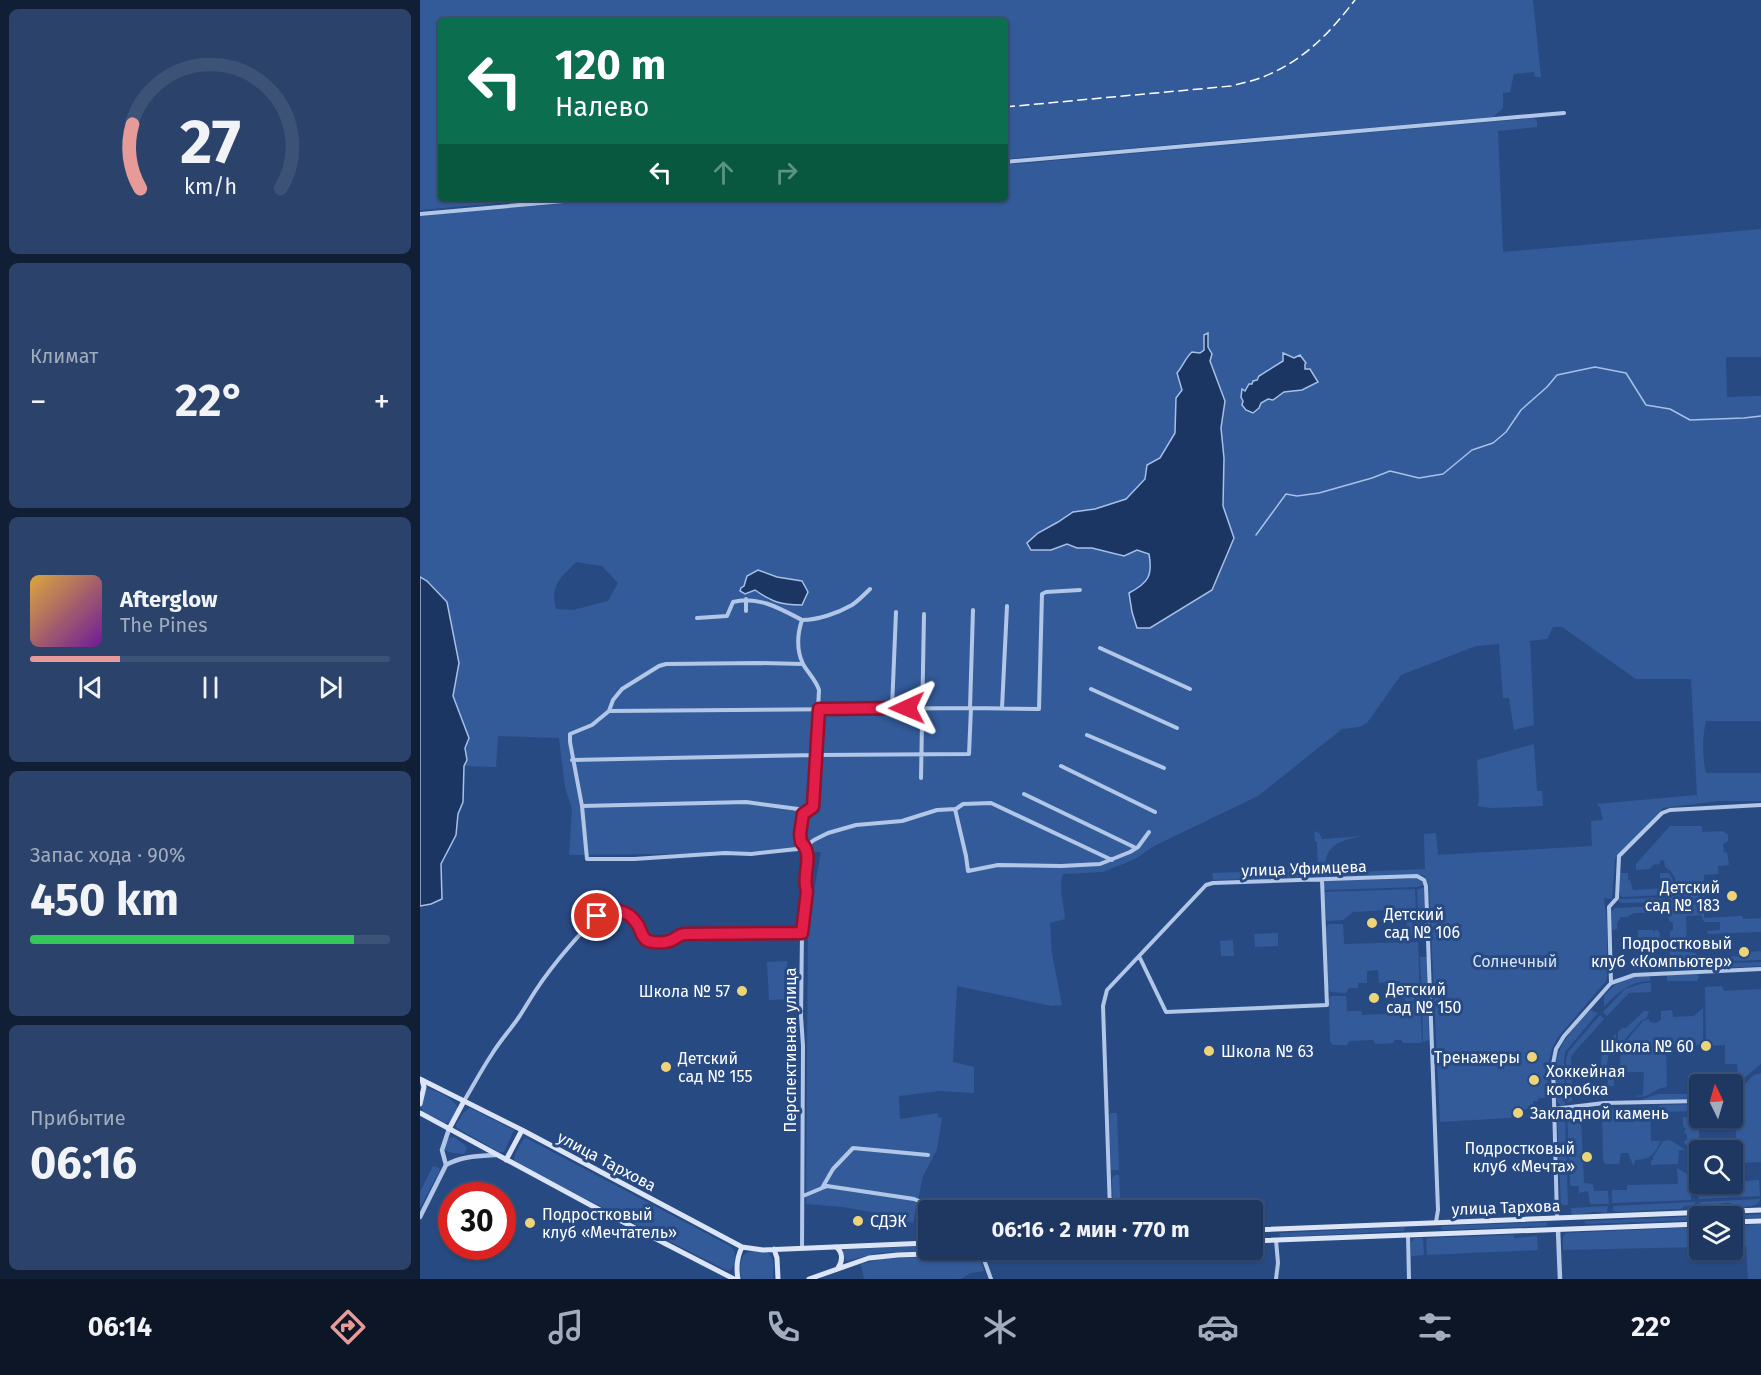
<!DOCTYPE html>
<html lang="ru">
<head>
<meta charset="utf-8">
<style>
	body { margin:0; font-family:"Fira Sans",sans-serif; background:#2b436b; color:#f1f3f6; height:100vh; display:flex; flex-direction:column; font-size:22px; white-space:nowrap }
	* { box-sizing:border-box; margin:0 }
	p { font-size:20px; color:#a1acbe }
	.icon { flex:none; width:33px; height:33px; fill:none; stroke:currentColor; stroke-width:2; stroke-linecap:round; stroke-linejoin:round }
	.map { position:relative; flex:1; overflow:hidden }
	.sheet { display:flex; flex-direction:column; gap:9px; padding:9px; background:#101f36; width:420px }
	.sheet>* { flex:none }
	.top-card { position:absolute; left:18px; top:18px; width:570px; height:183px; border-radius:6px; box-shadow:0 2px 4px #0004,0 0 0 2px #3c5277; background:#0b6e4f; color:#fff; overflow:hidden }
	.needle { width:39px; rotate:355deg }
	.tools { position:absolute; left:1269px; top:1074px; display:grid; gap:12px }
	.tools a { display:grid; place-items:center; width:54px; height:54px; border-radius:6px; background:#1e3862; box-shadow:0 2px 4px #0004,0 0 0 2px #3c5277; font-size:30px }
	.speed { position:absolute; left:18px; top:1182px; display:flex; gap:12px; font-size:30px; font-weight:700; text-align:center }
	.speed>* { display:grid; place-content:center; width:78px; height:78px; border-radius:50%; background:#1e3862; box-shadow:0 2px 4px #0004,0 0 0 2px #3c5277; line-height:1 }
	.speed .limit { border:9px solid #d22; background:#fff; color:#111 }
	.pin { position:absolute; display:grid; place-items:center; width:51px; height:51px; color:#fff; margin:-26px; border:3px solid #fff; border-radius:50%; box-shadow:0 2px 6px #0007 }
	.me { position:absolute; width:66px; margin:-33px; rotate:269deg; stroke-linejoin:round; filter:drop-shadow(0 0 4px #0008) }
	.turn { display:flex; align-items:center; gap:21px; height:126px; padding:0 18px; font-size:27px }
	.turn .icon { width:78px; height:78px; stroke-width:2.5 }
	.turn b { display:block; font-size:42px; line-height:51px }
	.lanes { display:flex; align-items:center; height:57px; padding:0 18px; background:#0003; justify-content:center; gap:30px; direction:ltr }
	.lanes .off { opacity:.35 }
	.big { font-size:45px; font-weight:700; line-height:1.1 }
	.sheet .tile { flex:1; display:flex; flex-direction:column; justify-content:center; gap:9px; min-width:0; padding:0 21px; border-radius:9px; background:#2b436b }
	.sheet .dial { align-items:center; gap:0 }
	.dial svg { height:156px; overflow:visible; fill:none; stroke:#3c5277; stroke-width:7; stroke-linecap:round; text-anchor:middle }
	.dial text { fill:#f1f3f6; stroke:none }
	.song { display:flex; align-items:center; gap:18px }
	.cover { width:72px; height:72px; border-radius:9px; background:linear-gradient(135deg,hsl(40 70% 55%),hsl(280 70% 35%)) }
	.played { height:6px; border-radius:3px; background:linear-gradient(90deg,#e69b98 25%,#3c5277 25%) }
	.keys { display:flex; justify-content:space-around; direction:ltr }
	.heat { display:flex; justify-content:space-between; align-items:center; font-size:33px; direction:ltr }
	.charge { height:9px; border-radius:4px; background:linear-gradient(90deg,#34c759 90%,#3c5277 0) }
	.trip { position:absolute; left:498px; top:1200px; width:345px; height:60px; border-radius:6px; background:#1e3862; box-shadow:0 2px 4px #0004,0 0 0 2px #3c5277; font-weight:700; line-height:60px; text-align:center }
	.tabs { display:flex; height:96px; justify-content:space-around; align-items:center; background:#0c1627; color:#a1acbe }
	.tabs .icon { width:42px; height:42px }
	.tabs .selected { color:#e69b98 }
	.tabs b { font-size:27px; color:#f1f3f6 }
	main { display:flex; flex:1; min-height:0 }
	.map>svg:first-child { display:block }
	.green { fill:#335b9a; fill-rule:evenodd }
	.water { fill:#1c3664; stroke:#a6c0e7; stroke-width:1.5 }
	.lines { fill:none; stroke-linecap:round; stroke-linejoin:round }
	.stream { stroke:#a6c0e7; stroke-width:1.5 }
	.minor { stroke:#b2c6e7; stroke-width:4 }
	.tertiary { stroke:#b2c6e7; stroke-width:4.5 }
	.secondary { stroke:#dbe5f6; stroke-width:5 }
	.rail { stroke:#fff; stroke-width:1.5; stroke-dasharray:10 4.5; stroke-linecap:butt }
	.route-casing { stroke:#92132f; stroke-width:15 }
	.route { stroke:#e11d48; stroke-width:10 }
	.poi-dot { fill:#eed478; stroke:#284a83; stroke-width:2 }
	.labels { text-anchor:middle; stroke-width:6; stroke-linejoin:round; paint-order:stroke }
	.street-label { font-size:16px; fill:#fff; stroke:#284a83 }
	.poi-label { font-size:16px; fill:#fff; stroke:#284a83; text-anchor:start }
	.park-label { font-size:16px; fill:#d5e2f5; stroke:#284a83 }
</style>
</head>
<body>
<main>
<section class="sheet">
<div class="tile dial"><svg viewBox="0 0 100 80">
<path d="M14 69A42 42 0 1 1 86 69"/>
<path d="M14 69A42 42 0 0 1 10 36" stroke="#e69b98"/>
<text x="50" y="56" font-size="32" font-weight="700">27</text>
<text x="50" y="72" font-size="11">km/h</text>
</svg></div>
<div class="tile"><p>Климат</p>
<div class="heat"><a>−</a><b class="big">22°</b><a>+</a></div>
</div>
<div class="tile">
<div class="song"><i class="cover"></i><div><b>Afterglow</b><p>The Pines</p></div></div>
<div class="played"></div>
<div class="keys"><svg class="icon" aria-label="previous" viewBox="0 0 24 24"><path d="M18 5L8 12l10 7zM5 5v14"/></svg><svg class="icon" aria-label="pause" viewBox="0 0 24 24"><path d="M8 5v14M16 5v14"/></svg><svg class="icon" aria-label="next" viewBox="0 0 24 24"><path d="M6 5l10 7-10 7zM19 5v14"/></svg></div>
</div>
<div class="tile"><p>Запас хода · 90%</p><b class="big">450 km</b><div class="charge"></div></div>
<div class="tile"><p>Прибытие</p><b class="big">06:16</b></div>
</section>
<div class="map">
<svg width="1341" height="1279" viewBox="0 0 1341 1279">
	<rect width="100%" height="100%" fill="#284a83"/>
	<path class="green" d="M0 0H1113L1121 77H1115L1114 72 1094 74 1090 92 1083 93V108L1073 117 585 159V21H21V198H141L0 210Z
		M1114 118 1117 121V127L1078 131 1083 252 1341 229V357H1306L1307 397 1341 396V721H1286C1282 738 1282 756 1286 773H1341V801H1299L1243 808 1195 859 1192 899 1184 898 1187 924V976L1186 981 1138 1037C1126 1057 1127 1076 1128 1098H1118V1101H1113V1109H1104V1117L1020 1122 1009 886 1005 876 996 874 793 880 792 873 898 869 897 842 895 841 894 831 899 833 902 839 944 836C921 840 903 844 905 873L1005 869 1004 834 1016 833 1018 855 1172 846 1171 821 1183 820 1180 807 1176 804 1277 795 1271 679H1216L1142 627H1133L1127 639 1110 641 1114 725 1094 730 1089 698H1083L1079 644 1056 646 981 675 947 723 939 727 922 729 838 796 734 846 715 859 683 872 643 874C638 889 644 904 645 919L630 923 632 954 642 1005 632 1006 537 986 533 1062 554 1067V1093L519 1091 479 1096 480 1119 518 1113V1117L522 1118 517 1149 503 1176 493 1223 451 1212 423 1207 386 1204 388 923 401 852 149 855 152 809 145 787 139 738 78 736 76 767 44 766C48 756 44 749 49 738L33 696 39 663 27 603 7 581 0 577V216L207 198H585V165ZM788 340V347L792 354 790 361 805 401 801 428 804 458 803 506 814 538 709 593C729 583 733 577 729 554L717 550 704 556 672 548H657L647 544 638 522 653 512 675 509 706 499 725 479 727 465 740 458 755 433 756 398 762 390 757 373C763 366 766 357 772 352L780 353 785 350 783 342ZM863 353 885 364 882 390 864 392 853 400 848 399 826 410 822 405 823 401 839 376 863 361ZM156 562 182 566 198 583 188 601 153 610 136 609C130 584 140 579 156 562ZM338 570 357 577 382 581 350 601 335 590 326 594 321 588Z
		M1114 744 1117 791H1122L1123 806 1071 808 1058 806 1059 795 1057 760Z
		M1250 826H1282V832L1303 831 1308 835V841L1303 844 1304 852 1307 853 1309 865 1298 866V874L1284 875V918L1322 916 1323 919 1341 918V932L1288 934 1287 931 1300 930V922H1284L1281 915 1266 916 1267 952 1276 953 1277 958 1326 956 1327 952 1341 951V960L1250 963V931L1253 930V923L1249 921 1247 898 1253 896C1258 884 1257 874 1245 867L1244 860 1240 861V864L1233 865 1230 869 1216 870V864Z
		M1200 873H1208V880H1210L1213 890 1245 888V880H1240V873H1249L1253 880 1252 891 1245 895 1202 897 1200 895Z
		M998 878 1004 885 997 887 904 890V883L906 881Z
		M1004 887 1006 937 999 939 997 890Z
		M995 889 997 938H995L987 931 986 909 933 912 923 920 908 921 906 919 904 892Z
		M1245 898 1246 902 1202 903 1198 901 1199 899Z
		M1241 906V913H1214L1207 917H1201L1197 923V929L1192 930V911L1195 908Z
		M909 924H923L924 944 998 942 1000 1001H986L980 993V981L959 983 958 970 947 971V983H938V988H929L926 993 911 992 908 989 906 927Z
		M1218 930H1233L1234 933 1235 930H1238L1240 933 1239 943 1236 944 1234 942V945L1219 946 1218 943Z
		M858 933V946L835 947 834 934Z
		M813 940 814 956H801L800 941Z
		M1000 957H1007L1008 999 1002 1000Z
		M367 961 369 999 349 1000 347 962Z
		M1341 962V966L1276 969 1275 964Z
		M1277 974 1279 977 1277 981H1247V975Z
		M1229 976 1231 981C1210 981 1198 992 1184 1007V996C1199 979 1207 977 1229 976Z
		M1224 983H1231V992L1209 993 1187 1016 1183 1012 1205 989Z
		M1302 986 1304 991 1341 989V1064L1313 1087 1312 1084H1309L1318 1077 1317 1064H1305V1045L1289 1046 1286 1043 1285 987Z
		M911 996H926L927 1011H941L942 1015 985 1013V1007L987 1004 1000 1003 1002 1043H983L981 1040H975L973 1043 956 1044 953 1040 929 1041 927 1045H913L910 1041 909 999Z
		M1006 1003 1008 1005 1009 1040 1003 1042 1002 1003Z
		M1283 1008V1045L1251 1047 1246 1049 1247 1085 1246 1087C1234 1088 1227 1100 1215 1096L1223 1095 1224 1072H1207L1201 1074V1079H1194V1086H1187L1189 1073 1197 1071 1200 1064 1201 1051 1200 1050 1202 1046 1223 1021 1229 1019 1230 1022 1236 1023 1241 1020V1011L1252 1010 1253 1017 1274 1016Z
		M1171 1010 1178 1013 1145 1052 1144 1060 1145 1106H1141L1137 1102C1136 1067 1131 1055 1155 1027 1160 1021 1165 1015 1171 1010Z
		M1224 1011H1229L1227 1018 1221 1021 1198 1047V1032L1202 1028H1206Z
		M1180 1015 1184 1019 1151 1056 1152 1101 1147 1102 1146 1060 1148 1052Z
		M1196 1034V1048L1190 1047 1185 1075 1182 1076 1171 1074 1170 1070 1171 1066 1181 1065 1182 1047Z
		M1341 1073V1162L1321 1163 1318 1160 1313 1095 1334 1075Z
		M6 1088C17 1091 32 1097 38 1108L30 1122 25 1123 3 1112 1 1107Z
		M1238 1094H1279V1098L1218 1101Z
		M1279 1104V1111L1239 1112 1236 1109 1240 1105Z
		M1230 1107 1231 1141H1241C1233 1155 1232 1159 1215 1160L1214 1165H1213L1208 1153H1201L1199 1164H1185L1183 1160 1182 1109Z
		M50 1108 94 1130 84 1152H79L37 1128 36 1125 44 1112Z
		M1174 1109 1177 1111V1121H1171V1116L1161 1117 1164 1183 1173 1184 1174 1191H1188L1189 1204H1170L1168 1191 1159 1193 1158 1201 1159 1186H1151L1150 1184 1147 1111Z
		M691 1113H697L699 1170H691L689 1115Z
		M1137 1117H1145L1148 1205H1141Z
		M1263 1117 1270 1118 1272 1130H1279V1140L1273 1150 1264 1143V1141L1267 1140V1134L1264 1133 1266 1129 1263 1126Z
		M34 1137 46 1146 47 1149 44 1154 33 1153 24 1150V1146L29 1138Z
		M106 1138 310 1246 315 1252 314 1265 311 1270H306L99 1165 94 1160C95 1153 100 1142 106 1138Z
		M1250 1140 1272 1154 1265 1150H1259L1258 1164 1231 1165V1161L1233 1160V1157L1243 1141Z
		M1278 1148H1281L1284 1150H1280V1184H1312L1313 1182 1339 1180 1340 1196 1279 1199 1276 1159Z
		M13 1166 19 1168 20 1170 0 1208V1192Z
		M1257 1168 1270 1176 1271 1200 1192 1203V1190H1207V1185L1258 1184Z
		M695 1175H699L701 1210H693L692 1178Z
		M1340 1199 1339 1203C1333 1207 1322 1208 1315 1206 1313 1205 1312 1204 1310 1203 1299 1201 1293 1210 1281 1207L1279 1202Z
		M1275 1202 1274 1205 1264 1206 1261 1209 1196 1212 1193 1210V1206Z
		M1188 1206 1187 1213C1171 1210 1166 1214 1152 1215L1151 1208Z
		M1341 1214V1218L1313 1219 1312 1216H1280L1279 1220 1167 1224 1164 1223 1166 1221Z
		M1127 1222V1226L1023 1230 1020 1228 1023 1226Z
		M1341 1224V1279H1328L1326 1246H1313V1226Z
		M984 1227 985 1228 984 1231 861 1237 859 1235 860 1233Z
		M1279 1227V1247L1143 1250V1237L1146 1233Z
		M1094 1235V1238L1117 1236 1118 1250 1007 1255 1006 1238Z
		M995 1238H1003L1004 1255 991 1256V1242Z
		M508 1246V1250H522L458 1253 427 1261 424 1258 422 1251 425 1249Z
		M345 1251C356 1256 353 1269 353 1279H322C320 1273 320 1269 321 1263 322 1249 334 1252 345 1251Z
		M553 1255 560 1260 564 1271 551 1273 541 1279H444L441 1264 462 1259Z"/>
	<path class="water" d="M788 333V347L792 354 790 361 805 401 801 428 804 458 803 506 814 538 792 590 730 628H717L712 612 709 593C728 583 733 576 729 554L717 550 704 556 672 548H657L647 544 631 550H611L607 543 618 533 638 522 653 512 675 509 706 499 725 479 727 465 740 458 755 433 756 398 762 390 757 373C763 366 766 357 772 352L780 353 784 350V335Z
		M863 353 874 358 880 355 886 363 885 364V369H890L898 382 882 390 864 392 853 400 848 399 841 403 839 408 833 413 826 410 822 405 823 401 821 397 822 389 825 391 829 384H832L833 381 837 380 839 376 863 361Z
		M338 570 357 577 382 581 388 592 382 605C361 605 352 602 335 590L325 594 320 591 321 588 324 586 327 576Z
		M0 577 7 581 27 602 39 663 33 696 49 738 45 748 47 760 44 766 43 802 38 814 36 835 21 864 22 899 11 904 0 906Z"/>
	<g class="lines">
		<path class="stream" d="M836 535 866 494 877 496 899 493 952 478 970 471 999 478 1023 474 1052 450 1073 443 1086 432 1101 410 1127 387 1137 375 1175 367 1206 373 1226 405 1250 409 1270 420 1324 418 1341 416"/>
		<path class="minor" d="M585 162 1144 113
			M0 214 178 198
			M326 611V599
			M277 618 307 616 313 602C337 595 361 609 382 620 398 620 418 613 432 605 438 601 444 595 450 589
			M382 620C377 635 376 649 383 664 388 673 396 680 399 690L393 807 383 814 380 834 381 841C396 857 381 875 387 891L382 933 381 1016 383 1046 382 1248
			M680 648 770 689
			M671 689 757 728
			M472 708 476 612
			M550 708 553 610
			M582 708 587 606
			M189 711 551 708 619 709 622 594 626 592 660 590
			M667 735 744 768
			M152 760 397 755 549 754 551 708
			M641 766 735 812
			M501 778 504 614
			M604 794 716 848
			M162 806 167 859H214L305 853 331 854 386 848
			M535 809 546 856 548 871 578 865 641 866 680 864 710 852 718 847 729 832
			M383 814 378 809 326 802 162 806 150 742V734L172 725 189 711 193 700 202 689 239 666 246 664 338 663 383 664
			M386 846 394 840 408 833 436 825 482 821 517 810 536 809 543 804 571 803 692 860
			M719 956 746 1012 907 1005 902 880
			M1191 983 1189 907 1197 898 1199 856 1242 813 1250 810 1341 805
			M44 1101C53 1086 62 1069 72 1054 80 1041 90 1030 99 1017 105 1008 110 999 116 990 127 973 172 914 190 911 218 906 216 938 230 941 236 943 247 943 253 940 257 937 258 935 264 934L382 933
			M1134 1109 1184 1103 1280 1101
			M402 1188 413 1169 433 1148 508 1155
			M383 1196 407 1186 494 1199 504 1203
			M690 1210 683 1006 687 990 786 885 793 883 997 876 1004 880 1006 886 1016 1157 1018 1210 1016 1222
			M1137 1218 1133 1064 1136 1049 1144 1036 1191 983 1214 975 1341 969
			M988 1235 989 1279
			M856 1240 858 1263 856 1279
			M559 1252 563 1257 571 1279"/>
		<path class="tertiary" d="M26 1165 22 1150 29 1129
			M0 1217 26 1165C41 1156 59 1156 76 1155
			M1138 1230 1140 1279"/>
		<path class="secondary" d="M0 1079 102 1130 322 1247 343 1250 508 1243
			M0 1104 4 1087 2 1080
			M0 1113 178 1209 314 1279
			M29 1129 44 1101
			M86 1160 102 1130
			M1312 1222 1341 1221
			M832 1230 1341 1210
			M832 1241 1280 1224
			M416 1247C423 1252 423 1261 418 1268
			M354 1249 357 1258 358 1279
			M318 1279C316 1268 317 1257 322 1247
			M389 1279 449 1258 478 1255 619 1250"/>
		<path class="rail" d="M585 107 811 86C822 83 833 81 843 77 884 60 908 35 935 0"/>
	</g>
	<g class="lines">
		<g class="route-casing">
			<path id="route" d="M177 916C193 907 208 909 218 925 221 931 222 938 228 941 234 943 246 943 252 940 257 938 258 935 264 934L382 933 387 891C381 875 395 856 381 842L380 834 383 814 393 807 399 709 487 708"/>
		</g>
		<use href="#route" class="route"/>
	</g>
	<g class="poi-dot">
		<circle cx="1312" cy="896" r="6"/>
		<circle cx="952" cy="923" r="6"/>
		<circle cx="1324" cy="952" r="6"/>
		<circle cx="322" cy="991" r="6"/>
		<circle cx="954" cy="998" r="6"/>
		<circle cx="1286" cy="1046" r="6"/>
		<circle cx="789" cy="1051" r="6"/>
		<circle cx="1112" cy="1057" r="6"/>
		<circle cx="246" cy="1067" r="6"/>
		<circle cx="1114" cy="1080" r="6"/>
		<circle cx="1098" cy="1113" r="6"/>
		<circle cx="1167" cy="1157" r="6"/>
		<circle cx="438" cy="1221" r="6"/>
		<circle cx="110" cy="1223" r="6"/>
	</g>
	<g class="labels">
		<g class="street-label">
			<text transform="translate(884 868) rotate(-2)" y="6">улица Уфимцева</text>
			<text transform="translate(370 1050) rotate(-90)" y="6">Перспективная улица</text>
			<text transform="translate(187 1161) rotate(28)" y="6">улица Тархова</text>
			<text transform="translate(1086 1207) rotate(-2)" y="6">улица Тархова</text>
		</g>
		<g class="poi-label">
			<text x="1300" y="893" text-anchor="end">Детский<tspan x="1300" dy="18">сад № 183</tspan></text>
			<text x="964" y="920">Детский<tspan x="964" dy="18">сад № 106</tspan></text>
			<text x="1312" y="949" text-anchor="end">Подростковый<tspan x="1312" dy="18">клуб «Компьютер»</tspan></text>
			<text x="966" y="995">Детский<tspan x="966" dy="18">сад № 150</tspan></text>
			<text x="310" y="997" text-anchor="end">Школа № 57</text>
			<text x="1274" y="1052" text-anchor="end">Школа № 60</text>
			<text x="801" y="1057">Школа № 63</text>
			<text x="1100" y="1063" text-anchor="end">Тренажеры</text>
			<text x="258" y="1064">Детский<tspan x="258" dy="18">сад № 155</tspan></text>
			<text x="1126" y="1077">Хоккейная<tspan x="1126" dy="18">коробка</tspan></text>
			<text x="1110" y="1119">Закладной камень</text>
			<text x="1155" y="1154" text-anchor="end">Подростковый<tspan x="1155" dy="18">клуб «Мечта»</tspan></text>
			<text x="122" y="1220">Подростковый<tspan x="122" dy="18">клуб «Мечтатель»</tspan></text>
			<text x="450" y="1227">СДЭК</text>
		</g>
		<g class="park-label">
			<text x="1095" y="967">Солнечный</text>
		</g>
	</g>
</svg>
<div class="tools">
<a><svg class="needle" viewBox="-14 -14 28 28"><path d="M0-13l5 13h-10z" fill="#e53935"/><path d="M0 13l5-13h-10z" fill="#a1acbe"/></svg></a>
<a><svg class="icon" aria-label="search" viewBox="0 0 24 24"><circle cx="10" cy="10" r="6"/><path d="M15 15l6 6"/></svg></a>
<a><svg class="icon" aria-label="layers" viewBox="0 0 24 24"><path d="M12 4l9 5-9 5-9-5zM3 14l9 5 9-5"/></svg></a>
</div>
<div class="speed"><div class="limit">30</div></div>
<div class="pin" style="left:177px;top:916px;background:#d93025"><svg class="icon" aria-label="arrive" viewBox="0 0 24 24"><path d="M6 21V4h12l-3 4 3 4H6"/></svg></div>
<svg class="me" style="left:487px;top:708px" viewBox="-20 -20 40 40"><path d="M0-17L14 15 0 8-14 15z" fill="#e11d48" stroke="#fff" stroke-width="4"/></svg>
<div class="trip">06:16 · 2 мин · 770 m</div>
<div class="top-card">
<div class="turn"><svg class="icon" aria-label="left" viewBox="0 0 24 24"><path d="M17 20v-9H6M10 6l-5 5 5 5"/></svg><div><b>120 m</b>Налево</div></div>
<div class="lanes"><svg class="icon" aria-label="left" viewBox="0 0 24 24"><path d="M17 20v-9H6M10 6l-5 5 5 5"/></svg><svg class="icon off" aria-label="ahead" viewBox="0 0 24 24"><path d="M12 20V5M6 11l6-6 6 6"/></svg><svg class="icon off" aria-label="right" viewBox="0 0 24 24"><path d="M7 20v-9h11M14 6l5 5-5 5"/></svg></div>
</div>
</div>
</main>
<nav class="tabs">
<b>06:14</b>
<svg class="icon selected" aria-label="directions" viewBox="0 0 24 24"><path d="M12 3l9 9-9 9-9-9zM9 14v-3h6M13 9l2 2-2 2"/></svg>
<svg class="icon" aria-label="music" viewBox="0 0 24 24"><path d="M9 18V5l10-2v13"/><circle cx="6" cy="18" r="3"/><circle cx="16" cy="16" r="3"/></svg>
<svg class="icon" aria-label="phone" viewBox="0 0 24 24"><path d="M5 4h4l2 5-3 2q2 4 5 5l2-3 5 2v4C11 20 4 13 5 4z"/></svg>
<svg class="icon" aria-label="climate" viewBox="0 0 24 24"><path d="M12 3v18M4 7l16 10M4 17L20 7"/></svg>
<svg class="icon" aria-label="car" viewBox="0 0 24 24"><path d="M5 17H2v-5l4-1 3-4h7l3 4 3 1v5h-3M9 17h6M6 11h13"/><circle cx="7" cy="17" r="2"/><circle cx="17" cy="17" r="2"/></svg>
<svg class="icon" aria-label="filters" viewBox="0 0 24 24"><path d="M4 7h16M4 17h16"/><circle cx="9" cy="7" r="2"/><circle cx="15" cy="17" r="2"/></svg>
<b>22°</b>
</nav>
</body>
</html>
